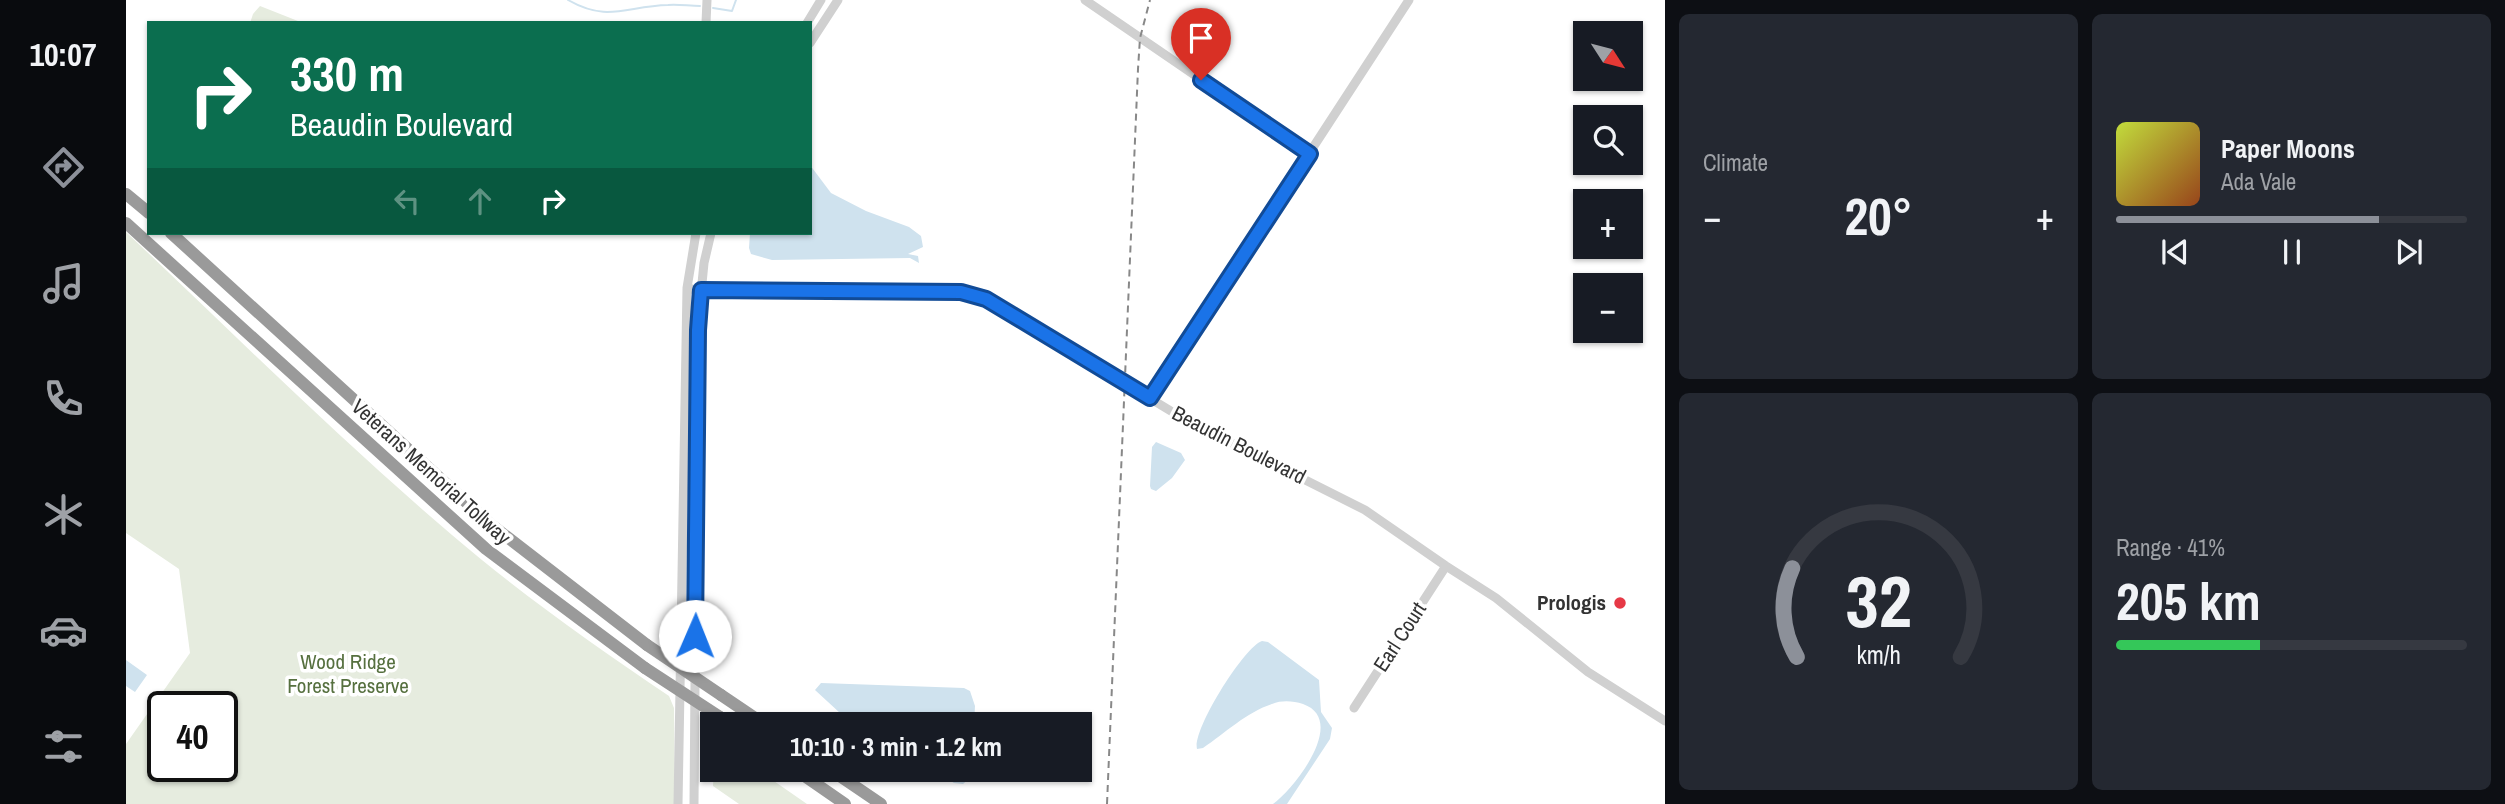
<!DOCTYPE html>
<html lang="en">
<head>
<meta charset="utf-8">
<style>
	body { margin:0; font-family:"Archivo Narrow",sans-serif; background:#242831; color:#f1f3f6; height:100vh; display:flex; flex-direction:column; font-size:26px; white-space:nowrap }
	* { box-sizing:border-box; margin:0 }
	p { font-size:23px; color:#9ea1a6 }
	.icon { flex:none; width:38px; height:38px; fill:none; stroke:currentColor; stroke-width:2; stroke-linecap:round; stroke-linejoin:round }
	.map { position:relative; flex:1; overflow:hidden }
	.drawer { display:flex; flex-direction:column; gap:14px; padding:14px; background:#0d0f14; width:840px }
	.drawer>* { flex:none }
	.hud { position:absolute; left:21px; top:21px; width:665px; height:214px; border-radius:0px; box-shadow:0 2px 5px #0004; background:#0b6e4f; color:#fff; overflow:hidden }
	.needle { width:46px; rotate:126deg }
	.buttons { position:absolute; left:1447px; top:21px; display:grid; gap:14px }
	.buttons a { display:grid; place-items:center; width:70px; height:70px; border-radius:0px; background:#171b24; box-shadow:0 2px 5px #0004; font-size:35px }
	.speed { position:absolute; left:21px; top:691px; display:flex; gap:14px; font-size:35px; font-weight:700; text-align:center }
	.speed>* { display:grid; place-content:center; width:91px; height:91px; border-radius:50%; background:#171b24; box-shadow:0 2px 5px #0004; line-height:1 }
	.speed .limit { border:4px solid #111; border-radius:10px; background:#fff; color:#111 }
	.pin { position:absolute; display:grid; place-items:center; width:60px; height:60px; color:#fff; margin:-72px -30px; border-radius:50% 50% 50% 0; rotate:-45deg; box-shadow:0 0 7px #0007 }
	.pin .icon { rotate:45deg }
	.me { position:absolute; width:77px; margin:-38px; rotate:1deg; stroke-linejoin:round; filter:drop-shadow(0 0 5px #0008) }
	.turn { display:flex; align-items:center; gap:24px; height:147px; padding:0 28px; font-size:32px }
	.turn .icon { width:91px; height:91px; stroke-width:2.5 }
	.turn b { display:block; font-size:49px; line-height:60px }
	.lanes { display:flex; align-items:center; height:66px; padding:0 28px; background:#0003; justify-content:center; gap:35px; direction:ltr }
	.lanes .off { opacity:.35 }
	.big { font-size:52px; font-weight:800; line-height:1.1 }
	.drawer .card { flex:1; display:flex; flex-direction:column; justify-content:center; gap:10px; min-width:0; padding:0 24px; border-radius:10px; background:#242831 }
	.drawer .dial { align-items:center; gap:0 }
	.dial svg { height:182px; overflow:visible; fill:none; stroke:#363941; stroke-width:7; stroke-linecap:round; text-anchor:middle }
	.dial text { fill:#f1f3f6; stroke:none }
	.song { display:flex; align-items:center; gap:21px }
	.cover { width:84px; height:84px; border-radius:10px; background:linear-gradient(135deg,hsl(70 70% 55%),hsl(20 70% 35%)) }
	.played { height:7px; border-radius:4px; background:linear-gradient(90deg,#8c9099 75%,#363941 75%) }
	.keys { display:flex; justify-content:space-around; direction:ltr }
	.heat { display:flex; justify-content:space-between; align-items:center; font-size:38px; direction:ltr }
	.charge { height:10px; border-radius:5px; background:linear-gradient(90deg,#34c759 41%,#363941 0) }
	.drawer .tiles { flex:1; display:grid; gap:14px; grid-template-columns:repeat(2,1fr) }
	.trip { position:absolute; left:574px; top:712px; width:392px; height:70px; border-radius:0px; background:#171b24; box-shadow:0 2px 5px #0004; font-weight:800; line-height:70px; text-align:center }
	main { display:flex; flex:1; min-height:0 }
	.dock { display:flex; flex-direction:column; width:126px; justify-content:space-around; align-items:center; background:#090b0e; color:#9ea1a6 }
	.dock .icon { width:49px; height:49px }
	.dock .on { color:#8c9099 }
	.dock b { font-size:32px; color:#f1f3f6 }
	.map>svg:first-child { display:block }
	.green { fill:#e6ecdf; fill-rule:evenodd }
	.water { fill:#cfe2ee }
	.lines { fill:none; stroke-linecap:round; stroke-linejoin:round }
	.stream { stroke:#cfe2ee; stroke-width:2 }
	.minor { stroke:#d0d0d0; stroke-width:9 }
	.highway { stroke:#9a9a9a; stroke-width:12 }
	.rail { stroke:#888; stroke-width:2; stroke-dasharray:7 5; stroke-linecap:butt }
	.highway-bridge { stroke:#9a9a9a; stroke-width:12 }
	.route-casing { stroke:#114b97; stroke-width:18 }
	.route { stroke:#1a73e8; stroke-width:12 }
	.poi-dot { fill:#e63946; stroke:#fff; stroke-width:2.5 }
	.labels { text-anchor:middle; stroke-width:7; stroke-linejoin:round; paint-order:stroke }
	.street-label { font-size:21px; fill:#333; stroke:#fff }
	.poi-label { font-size:21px; font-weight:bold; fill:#333; stroke:#fff; text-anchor:end }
	.park-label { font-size:21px; fill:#56703f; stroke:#fff }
</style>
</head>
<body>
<main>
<nav class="dock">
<b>10:07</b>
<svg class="icon on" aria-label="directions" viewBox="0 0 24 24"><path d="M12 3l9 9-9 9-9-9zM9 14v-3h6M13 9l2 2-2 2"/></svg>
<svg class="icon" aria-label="music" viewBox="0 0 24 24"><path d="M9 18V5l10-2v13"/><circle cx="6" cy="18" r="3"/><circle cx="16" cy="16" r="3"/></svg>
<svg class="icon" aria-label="phone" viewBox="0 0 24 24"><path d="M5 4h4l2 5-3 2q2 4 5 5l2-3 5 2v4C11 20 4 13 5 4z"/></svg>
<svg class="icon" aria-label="climate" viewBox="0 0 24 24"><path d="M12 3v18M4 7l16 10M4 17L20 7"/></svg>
<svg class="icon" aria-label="car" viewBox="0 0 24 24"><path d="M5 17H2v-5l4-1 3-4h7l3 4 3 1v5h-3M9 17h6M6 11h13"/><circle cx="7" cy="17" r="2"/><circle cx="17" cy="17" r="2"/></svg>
<svg class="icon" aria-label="filters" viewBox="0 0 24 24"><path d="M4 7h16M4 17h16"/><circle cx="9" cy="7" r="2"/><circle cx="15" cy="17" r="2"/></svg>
</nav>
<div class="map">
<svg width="1539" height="804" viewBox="0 0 1539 804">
	<rect width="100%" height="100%" fill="#fff"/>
	<path class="green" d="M134 6 177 23H124L127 14Z
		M0 232C108 334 213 439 326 535 395 594 469 646 543 696L548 708 549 804H0V744L64 653 53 569 0 533ZM37 707H96V766H37Z
		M588 770H632L681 804H613L587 786Z"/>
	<path class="water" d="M684 165 705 193 740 211 783 227 795 236 797 247 782 254 792 256 793 263 784 258 646 260 625 254 623 248 624 233H684Z
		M1030 442 1055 453 1059 460 1046 478 1030 491 1025 489 1024 486 1026 447Z
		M1136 641 1142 642 1193 680 1195 712 1206 728 1204 739 1161 804H1147C1169 788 1222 720 1177 704 1167 701 1156 700 1146 704 1121 712 1099 733 1077 748L1071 749C1066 730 1118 647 1136 641Z
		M0 660 21 675 9 692 0 686Z
		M695 683 838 688 844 691 849 706 848 724H733L714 713 689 690Z
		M807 770H845L844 778 837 784 828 783Z"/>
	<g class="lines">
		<path class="stream" d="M442 0C482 23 500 6 542 5 552 4 563 6 574 6
			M587 8 606 11 610 0"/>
		<path class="minor" d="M959 0 1184 154
			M580 23 581 0
			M681 23 695 0
			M684 43 712 0
			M561 288 575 291 835 292 860 299 1058 419 1239 510 1320 566 1370 598 1462 672 1539 721
			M1024 398 1283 0
			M1228 708 1320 566
			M552 804 561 288 570 233
			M568 804 572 324 578 263 585 233"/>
		<path class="highway" d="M0 194 23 213
			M0 223 360 549 519 668
			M45 233 363 523 521 645
			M595 695 638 724
			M594 717 605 724
			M670 770 719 804
			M705 770 755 804"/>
		<path class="rail" d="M981 804 1012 69 1014 38 1024 0"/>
		<path class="highway-bridge" d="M521 645 595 695
			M519 668 594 717"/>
	</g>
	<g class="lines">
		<g class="route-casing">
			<path id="route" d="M569 636 572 330 575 290 835 292 860 299 1024 398 1184 154 1075 80"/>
		</g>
		<use href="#route" class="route"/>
	</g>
	<circle class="poi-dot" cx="1494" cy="603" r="7"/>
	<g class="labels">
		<g class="street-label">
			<text transform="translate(1113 445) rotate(27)" y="7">Beaudin Boulevard</text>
			<text transform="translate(305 472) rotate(42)" y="7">Veterans Memorial Tollway</text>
			<text transform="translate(1274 637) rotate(-57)" y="7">Earl Court</text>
		</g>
		<g class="poi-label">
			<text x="1480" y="610">Prologis</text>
		</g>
		<g class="park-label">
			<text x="222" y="669">Wood Ridge<tspan x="222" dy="24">Forest Preserve</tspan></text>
		</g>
	</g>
</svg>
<div class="buttons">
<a><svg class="needle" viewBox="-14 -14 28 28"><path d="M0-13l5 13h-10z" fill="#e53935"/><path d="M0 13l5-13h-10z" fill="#9ea1a6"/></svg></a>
<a><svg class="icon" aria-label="search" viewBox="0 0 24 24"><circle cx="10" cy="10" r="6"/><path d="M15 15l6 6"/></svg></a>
<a>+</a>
<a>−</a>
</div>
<div class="speed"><div class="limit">40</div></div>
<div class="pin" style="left:1075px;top:80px;background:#d93025"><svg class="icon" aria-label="arrive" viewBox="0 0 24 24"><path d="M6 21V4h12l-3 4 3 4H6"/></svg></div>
<svg class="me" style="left:569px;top:636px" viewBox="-20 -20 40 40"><circle r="19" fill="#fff"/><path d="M0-13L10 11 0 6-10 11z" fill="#1a73e8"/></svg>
<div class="trip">10:10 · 3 min · 1.2 km</div>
<div class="hud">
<div class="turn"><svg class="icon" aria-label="right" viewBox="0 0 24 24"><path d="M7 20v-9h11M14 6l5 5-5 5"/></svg><div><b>330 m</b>Beaudin Boulevard</div></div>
<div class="lanes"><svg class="icon off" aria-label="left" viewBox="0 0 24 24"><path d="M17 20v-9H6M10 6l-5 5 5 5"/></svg><svg class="icon off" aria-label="ahead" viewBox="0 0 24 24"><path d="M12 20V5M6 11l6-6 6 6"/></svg><svg class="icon" aria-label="right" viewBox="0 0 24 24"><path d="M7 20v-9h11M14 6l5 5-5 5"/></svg></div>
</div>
</div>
<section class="drawer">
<div class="tiles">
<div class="card"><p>Climate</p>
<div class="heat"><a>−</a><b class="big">20°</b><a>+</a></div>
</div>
<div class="card">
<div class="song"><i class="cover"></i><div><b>Paper Moons</b><p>Ada Vale</p></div></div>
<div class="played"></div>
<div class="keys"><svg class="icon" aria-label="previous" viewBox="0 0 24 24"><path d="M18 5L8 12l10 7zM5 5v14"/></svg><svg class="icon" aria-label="pause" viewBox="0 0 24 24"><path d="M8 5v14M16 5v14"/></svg><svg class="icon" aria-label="next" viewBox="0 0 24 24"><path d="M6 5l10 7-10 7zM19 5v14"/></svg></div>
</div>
<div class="card dial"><svg viewBox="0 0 100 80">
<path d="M14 69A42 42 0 1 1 86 69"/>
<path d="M14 69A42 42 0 0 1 12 30" stroke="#8c9099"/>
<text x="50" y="56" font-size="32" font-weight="700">32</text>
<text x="50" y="72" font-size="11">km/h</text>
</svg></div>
<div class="card"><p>Range · 41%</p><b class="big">205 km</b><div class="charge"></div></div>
</div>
</section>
</main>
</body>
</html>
